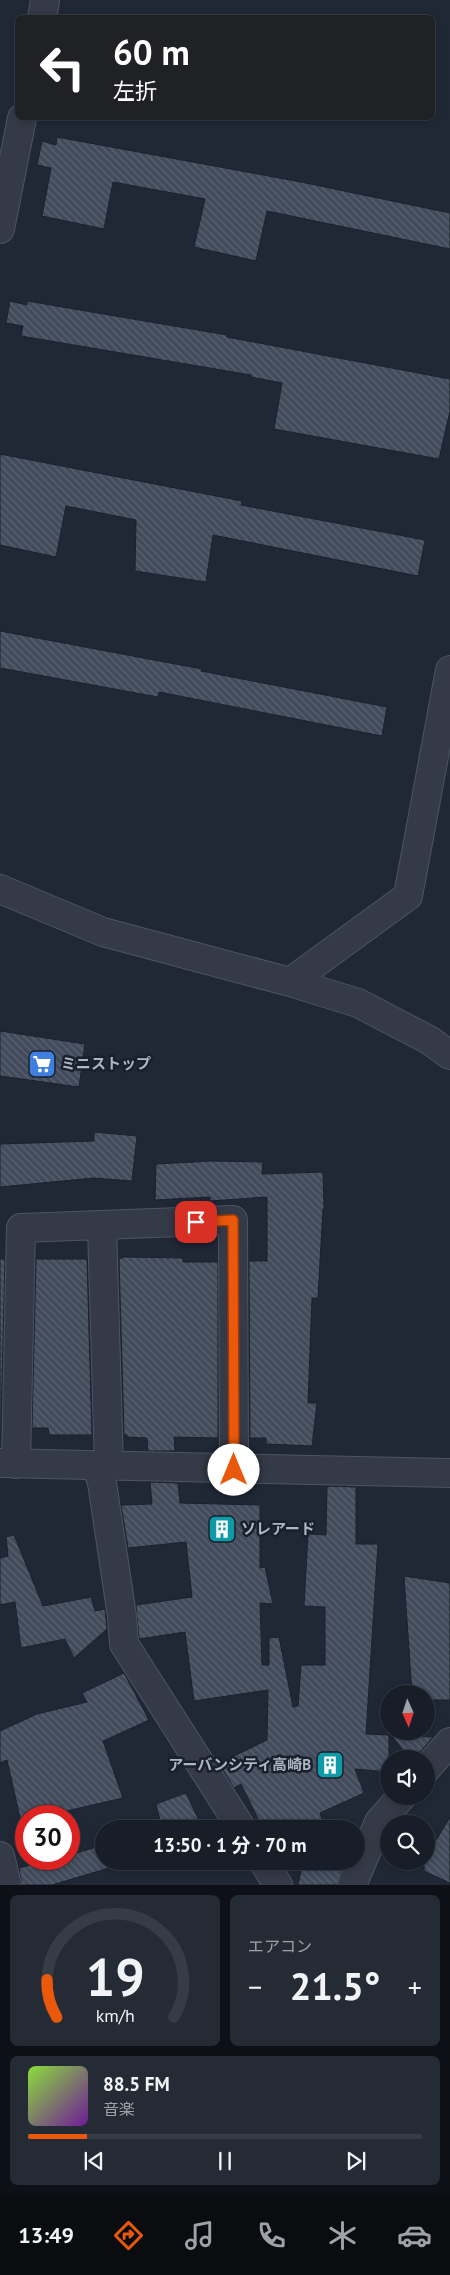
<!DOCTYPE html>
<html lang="ja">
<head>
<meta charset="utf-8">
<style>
	body { margin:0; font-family:"PT Sans","Noto Sans JP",sans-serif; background:#252b34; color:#f1f3f6; height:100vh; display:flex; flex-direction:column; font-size:19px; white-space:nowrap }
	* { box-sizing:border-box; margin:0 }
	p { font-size:16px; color:#9fa2a8 }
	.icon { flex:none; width:28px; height:28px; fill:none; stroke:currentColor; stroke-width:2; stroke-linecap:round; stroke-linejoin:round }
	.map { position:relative; height:1885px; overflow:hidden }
	.details { display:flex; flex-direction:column; gap:10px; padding:10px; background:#0d1016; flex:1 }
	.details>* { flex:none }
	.guide { position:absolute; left:15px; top:15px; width:420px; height:105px; border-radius:8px; box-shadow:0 2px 8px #0003,0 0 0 1px #363c45; background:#202124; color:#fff; overflow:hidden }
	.needle { width:32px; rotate:177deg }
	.tools { position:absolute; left:380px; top:1685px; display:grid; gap:10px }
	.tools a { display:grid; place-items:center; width:55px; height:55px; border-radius:50%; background:#181e28; box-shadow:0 2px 8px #0003,0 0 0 1px #363c45; font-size:25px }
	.speed { position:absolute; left:15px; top:1805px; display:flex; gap:10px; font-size:25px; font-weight:700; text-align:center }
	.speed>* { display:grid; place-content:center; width:65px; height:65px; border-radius:50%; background:#181e28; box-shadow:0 2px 8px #0003,0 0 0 1px #363c45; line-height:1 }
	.speed .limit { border:8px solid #d22; background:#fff; color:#111 }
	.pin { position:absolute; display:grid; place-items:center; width:42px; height:42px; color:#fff; margin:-21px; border-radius:10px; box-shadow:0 2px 8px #0006 }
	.me { position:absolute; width:55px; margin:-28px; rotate:0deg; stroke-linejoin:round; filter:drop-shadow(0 0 4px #0008) }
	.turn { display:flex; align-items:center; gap:18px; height:105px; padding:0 15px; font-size:22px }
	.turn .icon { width:65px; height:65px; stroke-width:2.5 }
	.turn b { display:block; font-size:35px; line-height:42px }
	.big { font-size:38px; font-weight:700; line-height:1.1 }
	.details .widget { flex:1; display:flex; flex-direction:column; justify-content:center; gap:8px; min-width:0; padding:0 18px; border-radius:8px; background:#252b34 }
	.details .dial { align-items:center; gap:0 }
	.dial svg { height:130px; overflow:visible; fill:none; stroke:#363c45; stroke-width:7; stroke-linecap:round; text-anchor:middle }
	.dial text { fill:#f1f3f6; stroke:none }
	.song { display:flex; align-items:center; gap:15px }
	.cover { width:60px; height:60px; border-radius:8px; background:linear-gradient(135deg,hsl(90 70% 55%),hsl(280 70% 35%)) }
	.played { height:5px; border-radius:2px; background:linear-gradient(90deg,#ea580c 15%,#363c45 15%) }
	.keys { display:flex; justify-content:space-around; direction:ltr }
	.heat { display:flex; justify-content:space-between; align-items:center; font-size:28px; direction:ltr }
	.details .tiles { flex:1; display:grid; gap:10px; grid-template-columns:1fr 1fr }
	.widget:last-child { grid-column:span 2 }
	.trip { position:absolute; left:95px; top:1820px; width:270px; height:50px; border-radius:25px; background:#181e28; box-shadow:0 2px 8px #0003,0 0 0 1px #363c45; font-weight:700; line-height:50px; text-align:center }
	.menu { display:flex; height:80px; justify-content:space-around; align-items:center; background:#0a0c10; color:#9fa2a8 }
	.menu .icon { width:35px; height:35px }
	.menu .selected { color:#ea580c }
	.menu b { font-size:22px; color:#f1f3f6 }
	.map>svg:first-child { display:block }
	.building { fill:url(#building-back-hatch); stroke:#1b212d }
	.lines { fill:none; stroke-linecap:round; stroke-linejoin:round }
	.minor-casing { stroke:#4e5561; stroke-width:30 }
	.tertiary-casing { stroke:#4e5561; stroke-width:30 }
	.minor { stroke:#343a47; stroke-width:28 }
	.tertiary { stroke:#343a47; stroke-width:28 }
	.route-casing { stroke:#983908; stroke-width:12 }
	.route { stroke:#ea580c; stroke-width:9 }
	.labels { text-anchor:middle; stroke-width:5; stroke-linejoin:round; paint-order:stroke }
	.poi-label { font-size:15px; font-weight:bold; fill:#aeb5c3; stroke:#191f2b; text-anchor:start }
</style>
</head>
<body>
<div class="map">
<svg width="450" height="1885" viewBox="0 0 450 1885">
	<defs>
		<pattern id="building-back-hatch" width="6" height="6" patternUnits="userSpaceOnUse" patternTransform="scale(1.25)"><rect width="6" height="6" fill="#414b5b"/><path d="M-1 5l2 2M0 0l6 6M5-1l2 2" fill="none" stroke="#5a6371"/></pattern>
	</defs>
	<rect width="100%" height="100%" fill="#202836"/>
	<path class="building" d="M57 137 301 182 450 213V249L267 211 256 261 194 247 205 199 113 182 104 229 42 216 51 168 37 165 42 141 56 145Z
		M10 301 27 305V301L227 335V337L450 379V411L439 459 274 429 282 383 251 377V375L21 336 23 326 6 323Z
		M0 454 242 501 241 505 425 540 418 576 213 535 206 582 135 571 136 520 66 506 56 557 0 545Z
		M0 631 202 669 201 671 387 707 382 736 159 692 158 697 0 668Z
		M0 1031 85 1044 79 1087 0 1076Z
		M94 1132 137 1136 132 1181 94 1178 0 1187V1144L94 1141Z
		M212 1161 263 1162 262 1174 323 1172 324 1208 323 1209 318 1298H312L308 1403H317L312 1446 266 1444V1438H250L249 1261H267V1197L210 1201V1197L155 1200 156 1164Z
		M124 1257 183 1258V1262H218V1438L174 1437 175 1451H148L147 1438 127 1437V1435H124L119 1259Z
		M0 1259H5L1 1428H0Z
		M36 1259H87L92 1435H49L48 1428H32Z
		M150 1482 178 1483 180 1503 260 1505V1568L265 1567 273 1604 260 1603 262 1665H269V1638L279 1637 293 1707 298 1706 301 1665H325V1607L304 1606 308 1534 326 1535 327 1486 356 1487V1544H378L366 1734 389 1735V1772L355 1769 364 1793 320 1813 323 1822 308 1829H263L241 1784 234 1788 221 1767 235 1762 232 1757 267 1740 268 1690 194 1701 185 1632 139 1639 136 1605 192 1597 186 1542 128 1548 121 1505 152 1504Z
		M14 1535 43 1606 91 1597 95 1611 105 1609 107 1629 74 1658 65 1639 21 1648 15 1602 0 1605V1558L8 1556 6 1537Z
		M404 1576 450 1583V1700H426V1694H412Z
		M124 1673 149 1720 103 1741 123 1798 45 1816H26V1821L21 1822 7 1760 0 1763V1731L37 1714 87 1702 82 1693Z
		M391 1735 433 1737 414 1759H410Z
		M186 1793 203 1829H162L156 1804Z
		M450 1817V1883L424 1871V1861H426V1857Z
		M104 1845V1861L126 1863 52 1885H22L19 1868 53 1859H69V1855Z
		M303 1861H345L337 1885H298Z"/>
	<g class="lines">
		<g class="minor-casing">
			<path id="minor" d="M102 1225 109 1467
				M0 1463 450 1473
				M16 1464 21 1228 233 1220 234 1470
				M97 1466 102 1483 122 1616 124 1644 242 1829
				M426 1769 450 1742
				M0 1856 7 1885
				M263 1861 278 1885
				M352 1885 379 1822 402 1796"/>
		</g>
		<g class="tertiary-casing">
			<path id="tertiary" d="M42 18 45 0
				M0 229 22 118
				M0 889 103 932 290 982 358 1003 429 1040 450 1055
				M290 982 408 896 450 670"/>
		</g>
		<use href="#minor" class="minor"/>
		<use href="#tertiary" class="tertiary"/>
	</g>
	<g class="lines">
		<g class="route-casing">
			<path id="route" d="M196 1222 233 1220 234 1470"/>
		</g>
		<use href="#route" class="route"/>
	</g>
	<defs>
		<g id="supermarket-square" transform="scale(1.4375)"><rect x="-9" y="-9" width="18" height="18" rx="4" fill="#3f7fe0" stroke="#191f2b"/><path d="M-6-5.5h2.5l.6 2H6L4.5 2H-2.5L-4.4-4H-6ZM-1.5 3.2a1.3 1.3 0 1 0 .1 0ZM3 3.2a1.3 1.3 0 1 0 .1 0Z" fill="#fff"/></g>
		<g id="building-square" transform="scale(1.4375)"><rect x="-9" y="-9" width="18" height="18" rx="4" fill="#0f9aa8" stroke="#191f2b"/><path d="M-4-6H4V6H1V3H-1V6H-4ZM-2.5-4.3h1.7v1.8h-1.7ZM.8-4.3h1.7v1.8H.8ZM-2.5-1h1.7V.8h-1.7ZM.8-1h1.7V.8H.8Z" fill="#fff"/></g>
	</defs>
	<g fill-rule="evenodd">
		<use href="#supermarket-square" x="42" y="1064"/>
		<use href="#building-square" x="222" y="1529"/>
		<use href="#building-square" x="330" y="1765"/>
	</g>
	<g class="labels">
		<g class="poi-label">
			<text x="61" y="1069">ミニストップ</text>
			<text x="241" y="1534">ソレアード</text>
			<text x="311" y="1770" text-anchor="end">アーバンシティ高崎B</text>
		</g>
	</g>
</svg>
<div class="tools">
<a><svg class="needle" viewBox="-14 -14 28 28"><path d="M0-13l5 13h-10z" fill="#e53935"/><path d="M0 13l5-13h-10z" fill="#9fa2a8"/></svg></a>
<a><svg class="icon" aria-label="sound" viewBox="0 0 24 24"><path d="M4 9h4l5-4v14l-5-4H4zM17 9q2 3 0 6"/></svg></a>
<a><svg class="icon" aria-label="search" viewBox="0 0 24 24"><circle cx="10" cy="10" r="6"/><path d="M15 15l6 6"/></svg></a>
</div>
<div class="speed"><div class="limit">30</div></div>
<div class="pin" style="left:196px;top:1222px;background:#d93025"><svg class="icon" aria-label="arrive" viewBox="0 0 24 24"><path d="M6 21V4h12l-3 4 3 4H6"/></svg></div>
<svg class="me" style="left:234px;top:1470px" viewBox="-20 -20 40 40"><circle r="19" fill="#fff"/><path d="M0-13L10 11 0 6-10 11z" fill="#ea580c"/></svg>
<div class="trip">13:50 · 1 分 · 70 m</div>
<div class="guide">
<div class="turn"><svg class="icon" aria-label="left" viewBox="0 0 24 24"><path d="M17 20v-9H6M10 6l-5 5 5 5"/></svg><div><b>60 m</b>左折</div></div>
</div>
</div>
<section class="details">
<div class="tiles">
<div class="widget dial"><svg viewBox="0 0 100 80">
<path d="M14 69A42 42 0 1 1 86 69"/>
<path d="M14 69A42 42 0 0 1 8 46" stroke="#ea580c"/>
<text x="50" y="56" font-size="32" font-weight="700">19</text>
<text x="50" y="72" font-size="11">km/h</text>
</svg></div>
<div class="widget"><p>エアコン</p>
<div class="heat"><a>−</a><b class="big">21.5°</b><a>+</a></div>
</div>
<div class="widget">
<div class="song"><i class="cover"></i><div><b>88.5 FM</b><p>音楽</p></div></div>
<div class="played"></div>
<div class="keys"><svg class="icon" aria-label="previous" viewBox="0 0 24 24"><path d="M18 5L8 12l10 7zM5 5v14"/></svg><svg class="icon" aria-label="pause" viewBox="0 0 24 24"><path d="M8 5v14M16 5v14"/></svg><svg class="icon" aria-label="next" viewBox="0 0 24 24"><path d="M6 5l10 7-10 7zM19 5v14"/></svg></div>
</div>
</div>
</section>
<nav class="menu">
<b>13:49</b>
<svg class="icon selected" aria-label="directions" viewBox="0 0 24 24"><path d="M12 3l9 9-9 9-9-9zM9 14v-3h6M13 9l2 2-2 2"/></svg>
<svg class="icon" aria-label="music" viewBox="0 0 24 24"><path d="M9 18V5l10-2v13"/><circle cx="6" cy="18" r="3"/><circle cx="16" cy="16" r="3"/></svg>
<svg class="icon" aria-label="phone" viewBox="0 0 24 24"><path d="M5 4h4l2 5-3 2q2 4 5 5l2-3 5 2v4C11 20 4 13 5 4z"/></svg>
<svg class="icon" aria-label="climate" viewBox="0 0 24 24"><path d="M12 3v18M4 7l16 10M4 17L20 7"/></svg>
<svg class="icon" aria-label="car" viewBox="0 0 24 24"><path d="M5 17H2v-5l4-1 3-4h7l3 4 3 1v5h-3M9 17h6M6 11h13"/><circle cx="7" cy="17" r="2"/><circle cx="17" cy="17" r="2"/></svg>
</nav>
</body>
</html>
